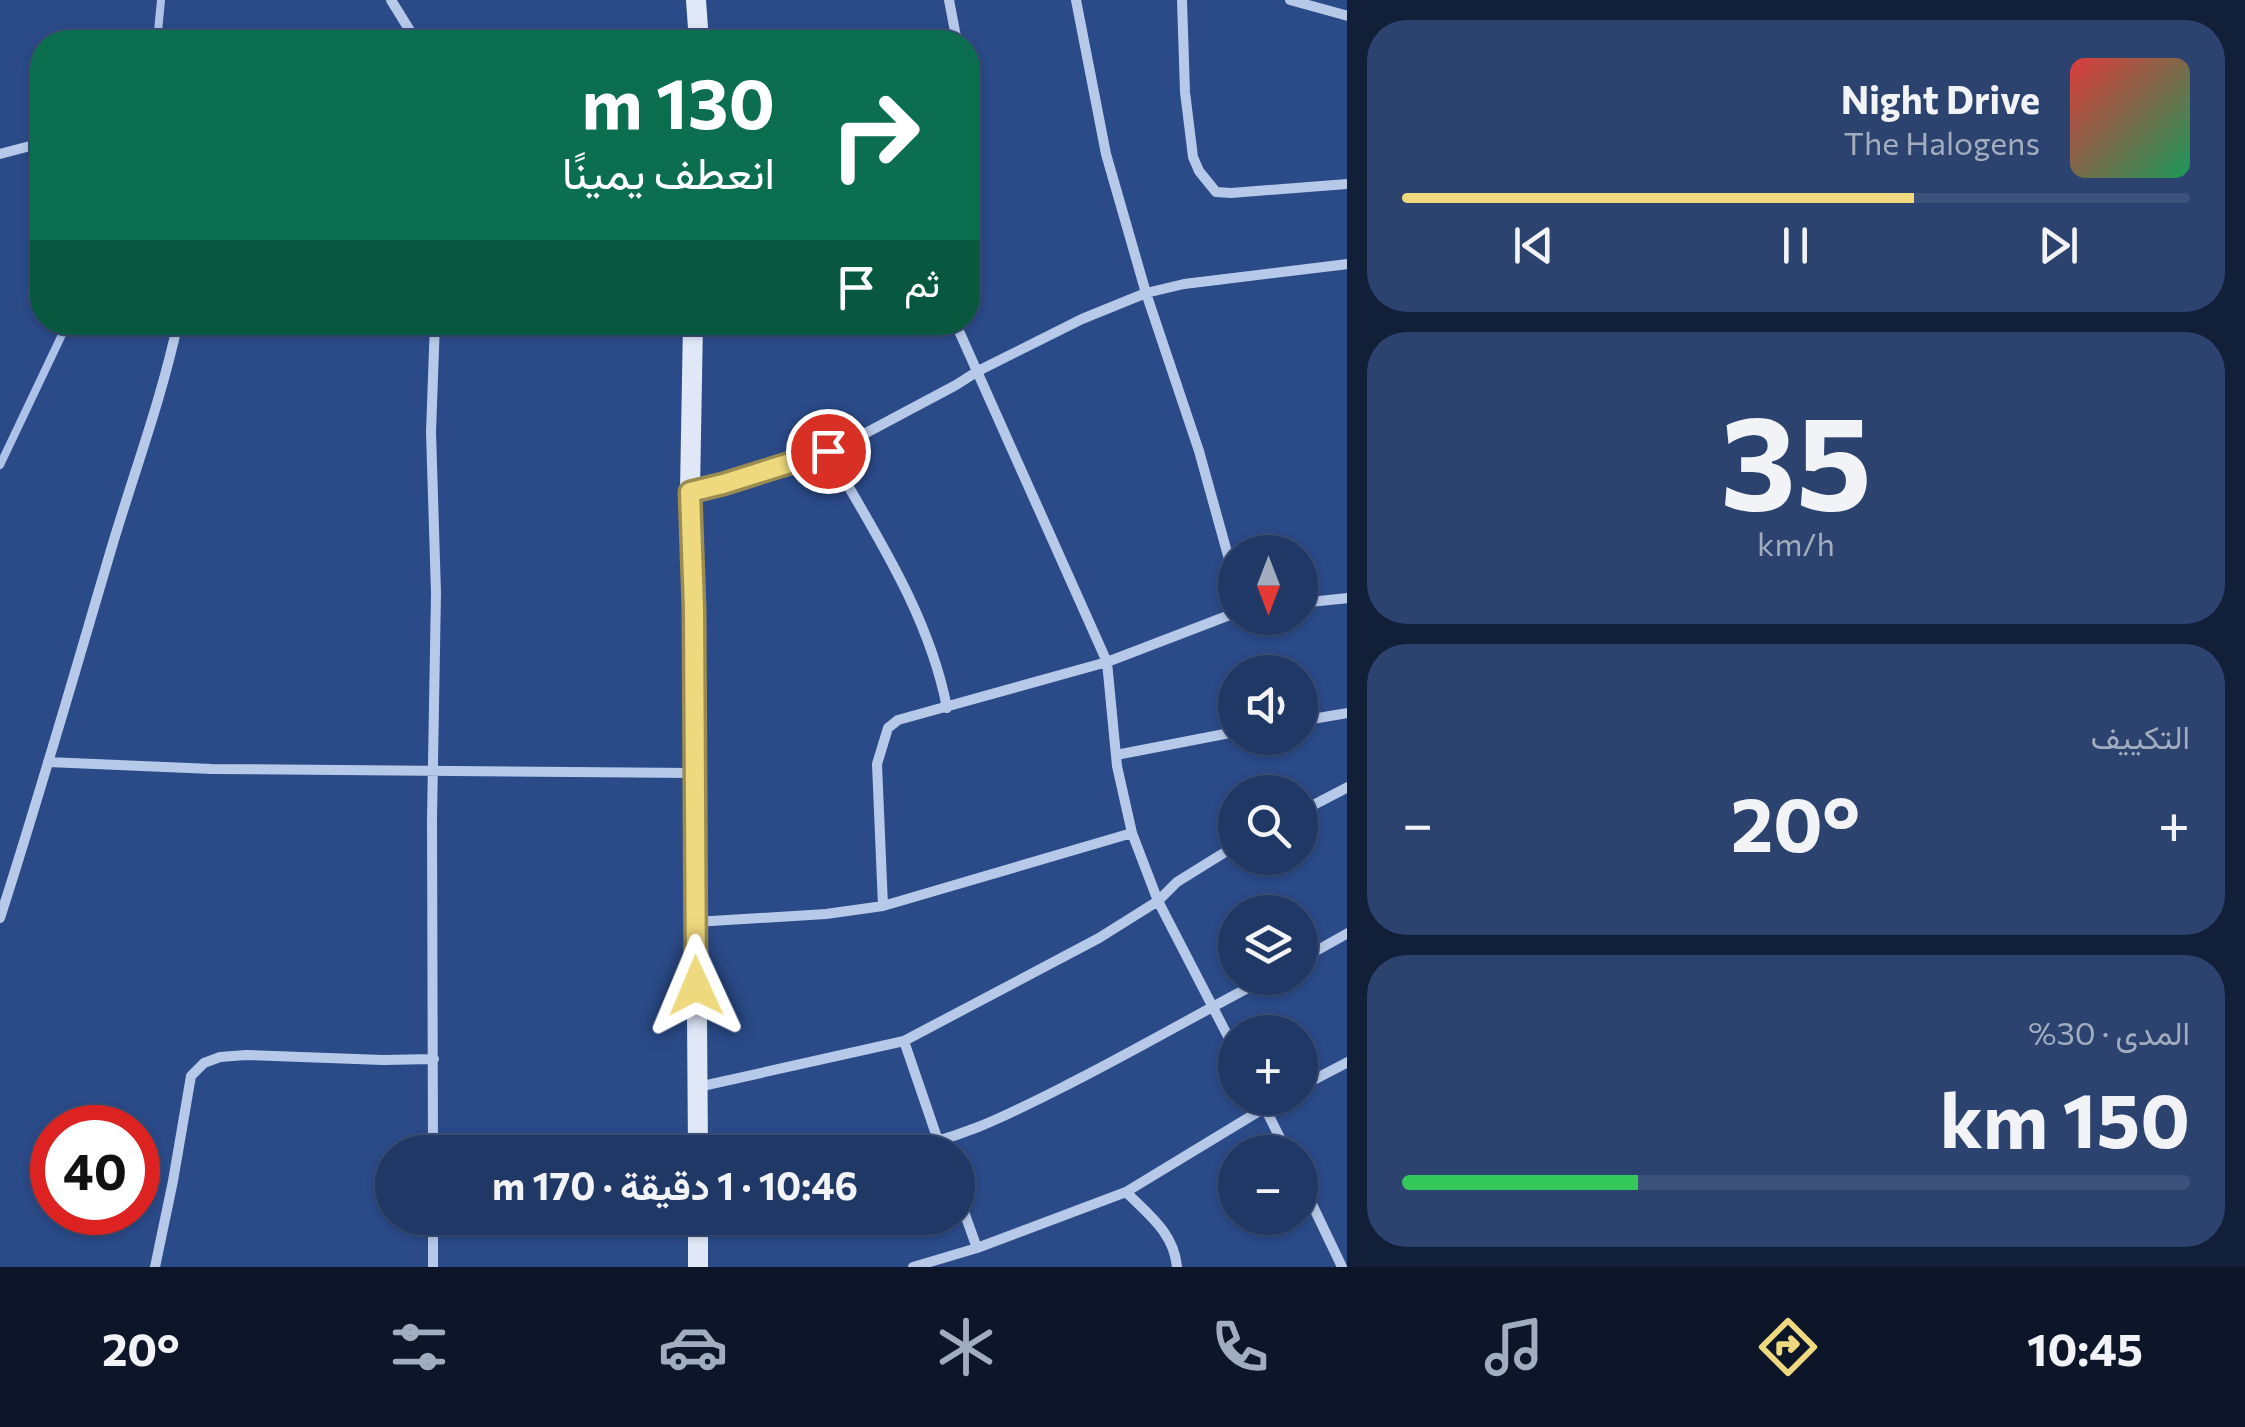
<!DOCTYPE html>
<html lang="ar">
<head>
<meta charset="utf-8">
<style>
	body { margin:0; font-family:Commissioner,Vazirmatn,sans-serif; background:#2d436f; color:#f1f3f6; direction:rtl; height:100vh; display:flex; flex-direction:column; font-size:38px; white-space:nowrap }
	* { box-sizing:border-box; margin:0 }
	p { font-size:32px; color:#a2acbf }
	.icon { flex:none; width:55px; height:55px; fill:none; stroke:currentColor; stroke-width:2; stroke-linecap:round; stroke-linejoin:round }
	.map { position:relative; flex:1; overflow:hidden; direction:ltr }
	.sheet { display:flex; flex-direction:column; gap:20px; padding:20px; background:#121f38; width:898px }
	.sheet>* { flex:none }
	.hud { position:absolute; left:30px; top:30px; width:950px; height:305px; border-radius:40px; box-shadow:0 2px 8px #0004,0 0 0 2px #3d527a; direction:rtl; background:#0b6e4f; color:#fff; overflow:hidden }
	.needle { width:65px; rotate:180deg }
	.tools { position:absolute; left:1218px; top:535px; display:grid; gap:20px }
	.tools a { display:grid; place-items:center; width:100px; height:100px; border-radius:50%; background:#203866; box-shadow:0 2px 8px #0004,0 0 0 2px #3d527a; font-size:50px }
	.speed { position:absolute; left:30px; top:1105px; display:flex; gap:20px; font-size:50px; font-weight:700; text-align:center }
	.speed>* { display:grid; place-content:center; width:130px; height:130px; border-radius:50%; background:#203866; box-shadow:0 2px 8px #0004,0 0 0 2px #3d527a; line-height:1 }
	.speed .limit { border:15px solid #d22; background:#fff; color:#111 }
	.pin { position:absolute; display:grid; place-items:center; width:85px; height:85px; color:#fff; margin:-42px; border:5px solid #fff; border-radius:50%; box-shadow:0 2px 10px #0007 }
	.me { position:absolute; width:110px; margin:-55px; rotate:359deg; stroke-linejoin:round; filter:drop-shadow(0 0 8px #0008) }
	.turn { display:flex; align-items:center; gap:35px; height:210px; padding:0 40px; font-size:45px }
	.turn .icon { width:130px; height:130px; stroke-width:2.5 }
	.turn b { display:block; font-size:70px; line-height:85px }
	.then { display:flex; align-items:center; height:95px; padding:0 40px; background:#0003; gap:20px; font-size:38px }
	.big { font-size:75px; font-weight:700; line-height:1.1 }
	.sheet .card { flex:1; display:flex; flex-direction:column; justify-content:center; gap:15px; min-width:0; padding:0 35px; border-radius:40px; background:#2d436f }
	.sheet .dial { align-items:center; gap:0 }
	.dial b { font-size:130px; line-height:1 }
	.song { display:flex; align-items:center; gap:30px }
	.cover { width:120px; height:120px; border-radius:15px; background:linear-gradient(135deg,hsl(0 70% 55%),hsl(150 70% 35%)) }
	.played { height:10px; border-radius:5px; background:linear-gradient(90deg,#efd97e 65%,#3d527a 65%) }
	.keys { display:flex; justify-content:space-around; direction:ltr }
	.heat { display:flex; justify-content:space-between; align-items:center; font-size:55px; direction:ltr }
	.charge { height:15px; border-radius:8px; background:linear-gradient(90deg,#34c759 30%,#3d527a 0) }
	.trip { position:absolute; left:375px; top:1135px; width:600px; height:100px; border-radius:50px; background:#203866; box-shadow:0 2px 8px #0004,0 0 0 2px #3d527a; font-weight:700; line-height:100px; text-align:center; direction:rtl }
	.tab-bar { display:flex; height:160px; justify-content:space-around; align-items:center; background:#0d1629; color:#a2acbf }
	.tab-bar .icon { width:70px; height:70px }
	.tab-bar .active { color:#efd97e }
	.tab-bar b { font-size:45px; color:#f1f3f6 }
	main { display:flex; flex:1; min-height:0 }
	.map>svg:first-child { display:block }
	.lines { fill:none; stroke-linecap:round; stroke-linejoin:round }
	.stream { stroke:#acc2e8; stroke-width:8 }
	.street { stroke:#b7c9e8; stroke-width:10 }
	.secondary { stroke:#e0e8f8; stroke-width:20 }
	.route-casing { stroke:#9b8d52; stroke-width:25 }
	.route { stroke:#efd97e; stroke-width:18 }
</style>
</head>
<body>
<main>
<section class="sheet">
<div class="card">
<div class="song"><i class="cover"></i><div><b>Night Drive</b><p>The Halogens</p></div></div>
<div class="played"></div>
<div class="keys"><svg class="icon" aria-label="previous" viewBox="0 0 24 24"><path d="M18 5L8 12l10 7zM5 5v14"/></svg><svg class="icon" aria-label="pause" viewBox="0 0 24 24"><path d="M8 5v14M16 5v14"/></svg><svg class="icon" aria-label="next" viewBox="0 0 24 24"><path d="M6 5l10 7-10 7zM19 5v14"/></svg></div>
</div>
<div class="card dial"><b>35</b><p>km/h</p></div>
<div class="card"><p>التكييف</p>
<div class="heat"><a>−</a><b class="big">20°</b><a>+</a></div>
</div>
<div class="card"><p>المدى · 30%</p><b class="big">150 km</b><div class="charge"></div></div>
</section>
<div class="map">
<svg width="1348" height="1267" viewBox="0 0 1348 1267">
	<rect width="100%" height="100%" fill="#2a4a88"/>
	<g class="lines">
		<path class="stream" d="M157 42 161 0
			M0 465 68 322"/>
		<path class="street" d="M391 0 417 42
			M949 0 957 42
			M1076 0 1106 154 1146 293 1199 451 1235 581
			M1182 0 1185 92 1193 157 1199 171 1216 192 1231 193 1348 184
			M1290 0 1348 16
			M0 154 34 145 42 147
			M955 322 1107 662 1117 766 1132 833 1158 901 1235 1050
			M828 451C874 532 929 614 947 708
			M690 491 723 484 828 451 864 434 956 385 978 371 1082 319 1146 293 1184 284 1348 264
			M1300 603 1348 598
			M1300 721 1348 713
			M1116 755 1235 732
			M48 762 212 769 694 773
			M1300 812 1348 787
			M883 906 877 764 888 728 898 720 1107 662 1235 613
			M0 918C40 794 76 668 113 543 135 470 162 397 178 322
			M695 922 826 914 883 906 1132 833
			M1300 960 1348 933
			M904 1041 942 1152
			M698 1087 904 1041 1099 938 1158 901 1177 882 1235 846
			M1300 1087 1348 1062
			M1260 1098 1287 1152
			M433 1152 432 819 436 593 431 432 435 322
			M886 1152C955 1142 1004 1117 1065 1086 1133 1052 1199 1013 1267 978
			M1300 1179 1342 1267
			M1126 1192C1149 1215 1174 1233 1177 1267
			M958 1195 977 1248
			M155 1267 173 1181 191 1076 204 1063 220 1057 246 1055 383 1060 434 1059
			M433 1267V1218
			M913 1267 977 1248 1126 1192 1281 1098"/>
		<path class="secondary" d="M696 0 699 42
			M693 322 690 491 694 608 698 1152
			M698 1267V1218"/>
	</g>
	<g class="lines">
		<g class="route-casing">
			<path id="route" d="M696 986 694 608 690 492 723 484 828 451"/>
		</g>
		<use href="#route" class="route"/>
	</g>
</svg>
<div class="tools">
<a><svg class="needle" viewBox="-14 -14 28 28"><path d="M0-13l5 13h-10z" fill="#e53935"/><path d="M0 13l5-13h-10z" fill="#a2acbf"/></svg></a>
<a><svg class="icon" aria-label="sound" viewBox="0 0 24 24"><path d="M4 9h4l5-4v14l-5-4H4zM17 9q2 3 0 6"/></svg></a>
<a><svg class="icon" aria-label="search" viewBox="0 0 24 24"><circle cx="10" cy="10" r="6"/><path d="M15 15l6 6"/></svg></a>
<a><svg class="icon" aria-label="layers" viewBox="0 0 24 24"><path d="M12 4l9 5-9 5-9-5zM3 14l9 5 9-5"/></svg></a>
<a>+</a>
<a>−</a>
</div>
<div class="speed"><div class="limit">40</div></div>
<div class="pin" style="left:828px;top:451px;background:#d93025"><svg class="icon" aria-label="arrive" viewBox="0 0 24 24"><path d="M6 21V4h12l-3 4 3 4H6"/></svg></div>
<svg class="me" style="left:696px;top:986px" viewBox="-20 -20 40 40"><path d="M0-17L14 15 0 8-14 15z" fill="#efd97e" stroke="#fff" stroke-width="4"/></svg>
<div class="trip">10:46 · 1 دقيقة · 170 m</div>
<div class="hud">
<div class="turn"><svg class="icon" aria-label="right" viewBox="0 0 24 24"><path d="M7 20v-9h11M14 6l5 5-5 5"/></svg><div><b>130 m</b>انعطف يمينًا</div></div>
<div class="then">ثم<svg class="icon" aria-label="arrive" viewBox="0 0 24 24"><path d="M6 21V4h12l-3 4 3 4H6"/></svg></div>
</div>
</div>
</main>
<nav class="tab-bar">
<b>10:45</b>
<svg class="icon active" aria-label="directions" viewBox="0 0 24 24"><path d="M12 3l9 9-9 9-9-9zM9 14v-3h6M13 9l2 2-2 2"/></svg>
<svg class="icon" aria-label="music" viewBox="0 0 24 24"><path d="M9 18V5l10-2v13"/><circle cx="6" cy="18" r="3"/><circle cx="16" cy="16" r="3"/></svg>
<svg class="icon" aria-label="phone" viewBox="0 0 24 24"><path d="M5 4h4l2 5-3 2q2 4 5 5l2-3 5 2v4C11 20 4 13 5 4z"/></svg>
<svg class="icon" aria-label="climate" viewBox="0 0 24 24"><path d="M12 3v18M4 7l16 10M4 17L20 7"/></svg>
<svg class="icon" aria-label="car" viewBox="0 0 24 24"><path d="M5 17H2v-5l4-1 3-4h7l3 4 3 1v5h-3M9 17h6M6 11h13"/><circle cx="7" cy="17" r="2"/><circle cx="17" cy="17" r="2"/></svg>
<svg class="icon" aria-label="filters" viewBox="0 0 24 24"><path d="M4 7h16M4 17h16"/><circle cx="9" cy="7" r="2"/><circle cx="15" cy="17" r="2"/></svg>
<b>20°</b>
</nav>
</body>
</html>
